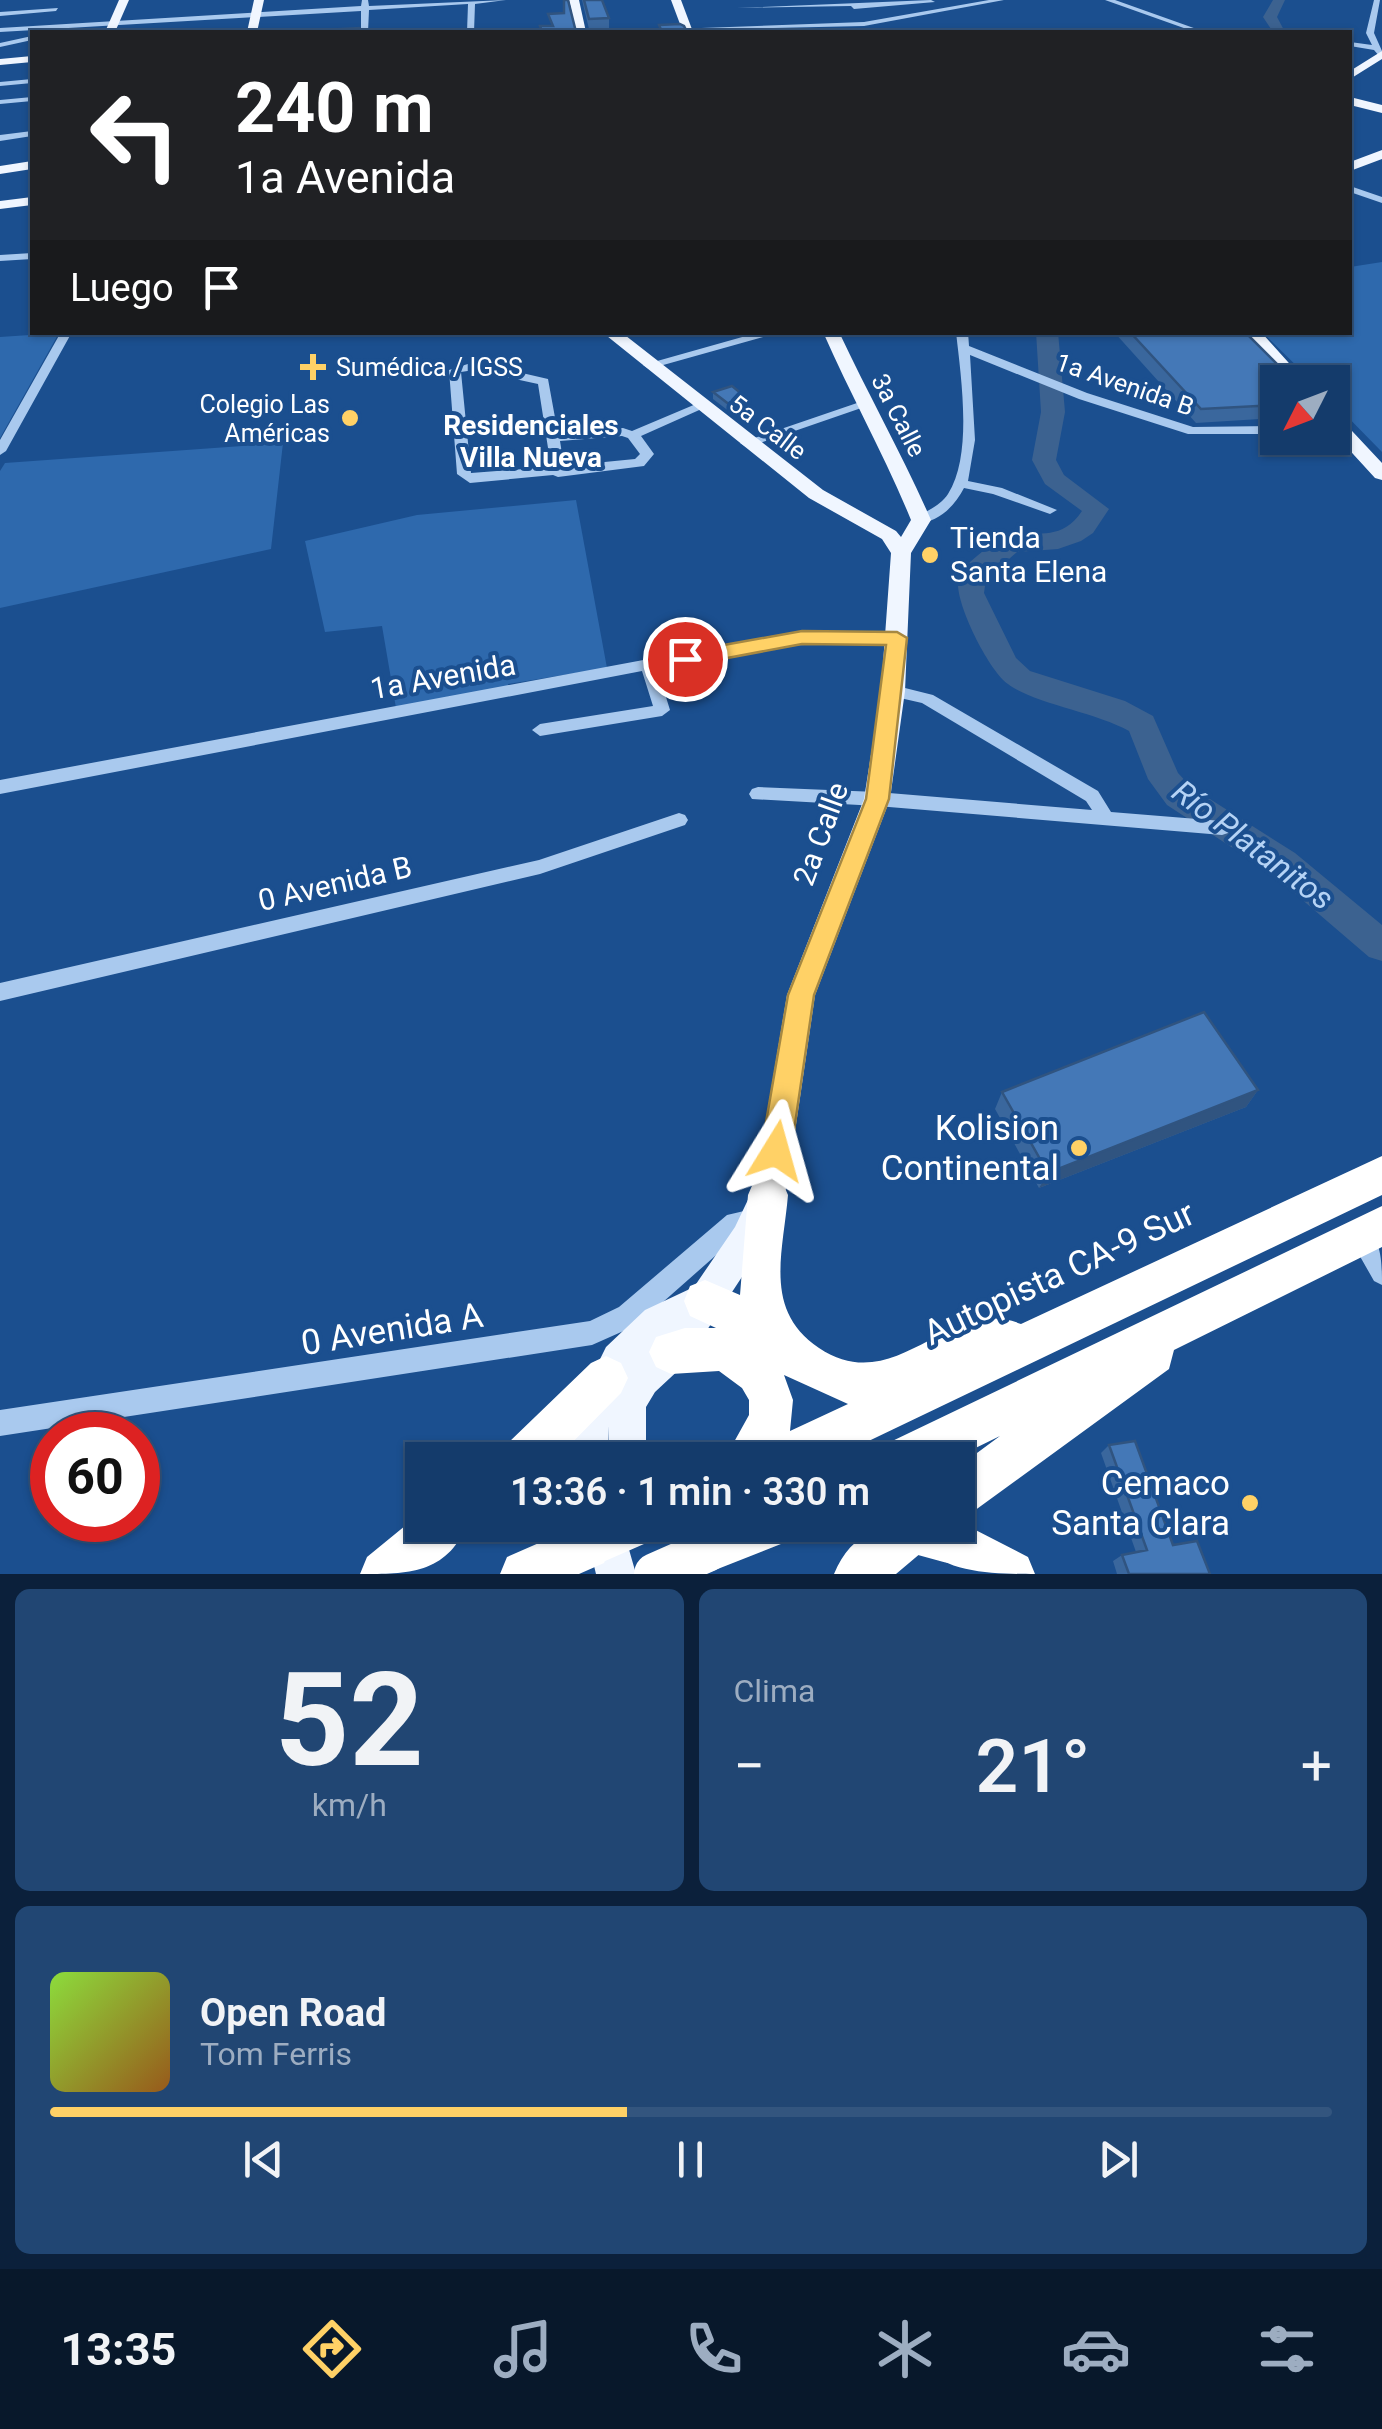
<!DOCTYPE html>
<html lang="es">
<head>
<meta charset="utf-8">
<style>
	body { margin:0; font-family:Roboto,sans-serif; background:#214673; color:#f1f3f6; height:100vh; display:flex; flex-direction:column; font-size:38px; white-space:nowrap }
	* { box-sizing:border-box; margin:0 }
	p { font-size:32px; color:#9dadc1 }
	.icon { flex:none; width:55px; height:55px; fill:none; stroke:currentColor; stroke-width:2; stroke-linecap:round; stroke-linejoin:round }
	.map { position:relative; height:1574px; overflow:hidden }
	.panel { display:flex; flex-direction:column; gap:15px; padding:15px; background:#0b203b; flex:1 }
	.panel>* { flex:none }
	.guide { position:absolute; left:30px; top:30px; width:1322px; height:305px; border-radius:0px; box-shadow:0 2px 8px #0004,0 0 0 2px #33557e; background:#202124; color:#fff; overflow:hidden }
	.needle { width:65px; rotate:228deg }
	.buttons { position:absolute; left:1260px; top:365px; display:grid; gap:20px }
	.buttons a { display:grid; place-items:center; width:90px; height:90px; border-radius:0px; background:#143b6b; box-shadow:0 2px 8px #0004,0 0 0 2px #33557e; font-size:50px }
	.speed { position:absolute; left:30px; top:1412px; display:flex; gap:20px; font-size:50px; font-weight:700; text-align:center }
	.speed>* { display:grid; place-content:center; width:130px; height:130px; border-radius:50%; background:#143b6b; box-shadow:0 2px 8px #0004,0 0 0 2px #33557e; line-height:1 }
	.speed .limit { border:15px solid #d22; background:#fff; color:#111 }
	.pin { position:absolute; display:grid; place-items:center; width:85px; height:85px; color:#fff; margin:-42px; border:5px solid #fff; border-radius:50%; box-shadow:0 2px 10px #0007 }
	.me { position:absolute; width:110px; margin:-55px; rotate:8deg; stroke-linejoin:round; filter:drop-shadow(0 0 8px #0008) }
	.turn { display:flex; align-items:center; gap:35px; height:210px; padding:0 40px; font-size:45px }
	.turn .icon { width:130px; height:130px; stroke-width:2.5 }
	.turn b { display:block; font-size:70px; line-height:85px }
	.then { display:flex; align-items:center; height:95px; padding:0 40px; background:#0003; gap:20px; font-size:38px }
	.big { font-size:75px; font-weight:600; line-height:1.1 }
	.panel .tile { flex:1; display:flex; flex-direction:column; justify-content:center; gap:15px; min-width:0; padding:0 35px; border-radius:15px; background:#214673 }
	.panel .dial { align-items:center; gap:0 }
	.dial b { font-size:130px; line-height:1 }
	.song { display:flex; align-items:center; gap:30px }
	.cover { width:120px; height:120px; border-radius:15px; background:linear-gradient(135deg,hsl(90 70% 55%),hsl(30 70% 35%)) }
	.played { height:10px; border-radius:5px; background:linear-gradient(90deg,#ffd166 45%,#33557e 45%) }
	.keys { display:flex; justify-content:space-around; direction:ltr }
	.heat { display:flex; justify-content:space-between; align-items:center; font-size:55px; direction:ltr }
	.panel .tiles { flex:1; display:grid; gap:15px; grid-template-columns:1fr 1fr }
	.tile:last-child { grid-column:span 2 }
	.trip { position:absolute; left:405px; top:1442px; width:570px; height:100px; border-radius:0px; background:#143b6b; box-shadow:0 2px 8px #0004,0 0 0 2px #33557e; font-weight:600; line-height:100px; text-align:center }
	.menu { display:flex; height:160px; justify-content:space-around; align-items:center; background:#08182b; color:#9dadc1 }
	.menu .icon { width:70px; height:70px }
	.menu .on { color:#ffd166 }
	.menu b { font-size:45px; color:#f1f3f6 }
	.map>svg:first-child { display:block }
	.green { fill:#2e69ad }
	.lines { fill:none; stroke-linecap:round; stroke-linejoin:round }
	.river { fill:#3c6290; fill-rule:evenodd }
	.minor { fill:#a9c9ee; fill-rule:evenodd }
	.major { fill:#f0f6ff; fill-rule:evenodd }
	.highway { fill:#fff; fill-rule:evenodd }
	.highway-bridge { stroke:#fff; stroke-width:42 }
	.wall { fill:#3a679d }
	.shaded-wall { fill:#305480 }
	.building { fill:#4478b7; stroke:#305480; stroke-width:2.5 }
	.route { fill:#ffd166; stroke:#a68842; stroke-width:2.5 }
	.poi-dot { fill:#ffd166; stroke:#1b4f8f; stroke-width:4 }
	.labels { text-anchor:middle; stroke-width:8; stroke-linejoin:round; paint-order:stroke }
	.far-poi-label { font-size:25px; fill:#fff; stroke:#1b4f8f; text-anchor:start }
	.far-street-label { font-size:25px; fill:#fff; stroke:#1b4f8f }
	.far-neighbourhood-label { font-size:28px; font-weight:bold; fill:#fff; stroke:#1b4f8f }
	.poi-label { font-size:30px; fill:#fff; stroke:#1b4f8f; text-anchor:start }
	.street-label { font-size:30px; fill:#fff; stroke:#1b4f8f }
	.water-label { font-size:32px; font-style:italic; fill:#b5d3f5; stroke:#1b4f8f }
	.near-poi-label { font-size:35px; fill:#fff; stroke:#1b4f8f; text-anchor:end }
	.near-street-label { font-size:35px; fill:#fff; stroke:#1b4f8f }
</style>
</head>
<body>
<div class="map">
<svg width="1382" height="1574" viewBox="0 0 1382 1574">
	<rect width="100%" height="100%" fill="#1b4f8f"/>
	<path class="green" d="M1382 262V452L1333 402 1332 382H1313L1263 333 1350 332V267Z
		M59 333 0 438V337Z
		M283 443 271 549 0 608V471L5 463Z
		M576 500 607 668 508 684V688L396 708 382 626 325 632 305 541 417 515Z"/>
	<g class="lines">
		<path class="river" d="M1273 0H1285L1277 17 1285 32H1273L1263 17Z
			M1036 332H1058L1065 412 1056 460 1064 475 1109 509 1093 533 1081 541 1058 549 1017 552 986 579 984 593 1016 658 1030 671 1125 701 1153 716 1178 773 1191 787 1295 853 1382 925V961L1369 957 1271 873 1167 805 1148 779 1129 731C1095 712 1032 703 1008 684 989 671 951 597 959 576 964 564 988 547 999 540 1029 524 1057 548 1082 511L1045 484 1032 460 1041 412Z"/>
		<path class="minor" d="M362 0H368L369 6 506 0 475 4 474 32H467L468 4 369 10 368 32H361V11L0 32V28L361 6Z
			M931 0 935 2 854 9 851 6 737 8Z
			M989 0H1004L864 26 590 32 864 22Z
			M1105 0H1115L1205 32H1195Z
			M1374 0H1380L1374 33 1382 51 1380 57 1374 50 1350 46V42L1372 45 1366 33Z
			M58 8 56 11 0 16V12Z
			M32 36V40L0 47V43Z
			M32 79V83L0 86V82Z
			M32 97V101L0 104V100Z
			M32 131V136L0 141V135Z
			M1350 186 1382 197V203L1350 192Z
			M32 253V259L0 261V255Z
			M61 332H72L6 451 0 455V440Z
			M760 332 774 334 649 369 643 365Z
			M956 332H968L969 346 1087 393 1193 427 1278 426V434H1188L1079 399 970 355 975 440 968 481 1002 488 1057 510 1050 514 993 494 964 488C955 506 937 524 916 523V517C927 511 941 505 948 494 973 455 961 377 956 332Z
			M474 362 548 379 558 434 623 428 632 431 696 404 706 407 641 436 654 454 644 466 558 477 553 475 470 483 457 474 449 370ZM474 370 538 384 551 467 471 473 461 372ZM622 436 628 438 640 454 635 459 564 466 560 441Z
			M860 402 870 405 751 446 746 447 740 443Z
			M897 633 905 638 902 642 772 646 657 668 670 710 662 716 540 736 532 730 540 724 653 706 642 671 0 794V780L772 636Z
			M893 685 933 695 1098 791 1111 812 1222 821 1228 823 1231 828 1228 833 1222 835 877 806 752 799 749 794 752 789 758 787 877 792 1092 810 1086 801 922 703 887 695 885 691Z
			M679 813 685 815 688 820 685 825 540 874 0 1001V983L539 860Z
			M757 1208 765 1212 769 1220 765 1228 740 1234 637 1325 592 1345 0 1436V1410L590 1321 619 1307 727 1215Z
			M1361 1225C1382 1235 1382 1263 1382 1285L1374 1281 1349 1237 1353 1229Z"/>
		<path class="major" d="M119 0H129L115 32H105Z
			M254 0H264L257 32H247Z
			M569 0H579L586 32H576Z
			M671 0H681L693 32H683Z
			M1382 51V59L1350 79V71Z
			M32 56V62L0 65V59Z
			M1350 97 1382 105V113L1350 105Z
			M1382 150V159L1350 171V162Z
			M32 161V169L0 174V166Z
			M32 197V205L0 209V201Z
			M602 332H621L823 490 896 531 901 537 911 520C885 456 851 396 823 332H839C869 396 903 456 931 520L911 553 905 691 890 799 815 995 787 1186 759 1251 684 1365 655 1392 646 1407V1460H608L609 1426 607 1460H569L576 1408 606 1347 645 1310 694 1287 735 1227 755 1185 787 995 864 799 881 691 891 553 882 539 809 498Z
			M1243 332H1261L1306 382H1289Z
			M1332 415 1338 416 1382 463V480L1375 478 1332 431Z
			M584 1525H622L636 1574H596Z"/>
		<path class="highway" d="M1382 1156V1195L829 1460H724L749 1415V1400L742 1388 719 1371 671 1374 656 1367 649 1352 656 1337 685 1328H716L690 1316 684 1301 690 1286 705 1280 740 1295 748 1195 754 1181 768 1176 782 1181 788 1195C783 1254 763 1310 819 1348 897 1400 948 1294 1021 1324ZM784 1375 848 1404 790 1431 793 1400Z
			M1382 1206V1247L1174 1350 1169 1369 974 1511 958 1518V1467L1000 1436 951 1460H879L886 1444Z
			M606 1356 621 1363 628 1378 621 1393 555 1460H500L507 1444 591 1363Z
			M422 1512V1525H467C446 1574 408 1574 360 1574L367 1557Z
			M958 1521 1028 1557 1035 1574C1001 1574 944 1574 928 1547L896 1574H834C858 1516 906 1525 958 1525Z
			M580 1525 604 1529 611 1546 604 1563 579 1574H500L507 1557Z
			M712 1525H792L786 1542 705 1574 690 1568 683 1551 690 1534Z"/>
		<path class="highway-bridge" d="M888 1525 950 1542
			M587 1546 635 1525
			M655 1574 707 1551"/>
	</g>
	<path class="wall" d="M582 0H602L609 18V28L589 29Z
		M1114 332H1245L1278 382V418L1196 423Z
		M713 392 748 399V406L730 412 713 399Z
		M1258 1090 1246 1107 1039 1188 995 1109 1002 1092Z
		M1109 1445 1173 1545 1210 1574H1117L1113 1561 1122 1555 1136 1552 1101 1453Z"/>
	<path class="shaded-wall" d="M748 399V406L730 412V405Z
		M1258 1090 1246 1107 1039 1188 1048 1173Z"/>
	<path class="building" d="M564 0H568L576 32H542L540 26H553L548 14 564 13Z
		M584 0H602L609 18 589 19Z
		M680 24 684 26 687 32H662L659 25Z
		M359 28 358 32H282Z
		M465 29V32H441L442 30Z
		M1130 332H1245L1295 382H1278V405L1201 409Z
		M732 386 748 399 730 405 713 392Z
		M1204 1012 1258 1090 1048 1173 1002 1092Z
		M1135 1441 1173 1545 1197 1541 1210 1574H1129L1122 1555 1147 1550 1109 1445Z"/>
	<path class="route" d="M802 631 897 632 907 638 889 799 814 995 791 1151 786 1161 776 1165 766 1161 761 1151 788 995 866 799 886 645 802 644 685 666 675 659 685 652Z"/>
	<g class="poi-dot">
		<path d="M308 352h10v10h10v10h-10v10h-10v-10h-10v-10h10z"/>
		<circle cx="350" cy="418" r="10"/>
		<circle cx="930" cy="555" r="10"/>
		<circle cx="1079" cy="1148" r="10"/>
		<circle cx="1250" cy="1503" r="10"/>
	</g>
	<g class="labels">
		<g class="far-poi-label">
			<text x="336" y="376">Sumédica / IGSS</text>
			<text x="330" y="413" text-anchor="end">Colegio Las<tspan x="330" dy="29">Américas</tspan></text>
		</g>
		<g class="far-street-label">
			<text transform="translate(1125 384) rotate(19)" y="9">1a Avenida B</text>
			<text transform="translate(899 415) rotate(63)" y="9">3a Calle</text>
			<text transform="translate(768 427) rotate(37)" y="9">5a Calle</text>
		</g>
		<g class="far-neighbourhood-label">
			<text x="531" y="435">Residenciales<tspan x="531" dy="32">Villa Nueva</tspan></text>
		</g>
		<g class="poi-label">
			<text x="950" y="548">Tienda<tspan x="950" dy="34">Santa Elena</tspan></text>
		</g>
		<g class="street-label">
			<text transform="translate(443 677) rotate(-10)" y="10">1a Avenida</text>
			<text transform="translate(821 834) rotate(-70)" y="10">2a Calle</text>
			<text transform="translate(335 884) rotate(-13)" y="10">0 Avenida B</text>
		</g>
		<g class="water-label">
			<text transform="translate(1253 845) rotate(37)" y="11">Río Platanitos</text>
		</g>
		<g class="near-poi-label">
			<text x="1059" y="1140">Kolision<tspan x="1059" dy="40">Continental</tspan></text>
			<text x="1230" y="1495">Cemaco<tspan x="1230" dy="40">Santa Clara</tspan></text>
		</g>
		<g class="near-street-label">
			<text transform="translate(1059 1273) rotate(-25)" y="12">Autopista CA-9 Sur</text>
			<text transform="translate(392 1329) rotate(-9)" y="12">0 Avenida A</text>
		</g>
	</g>
</svg>
<div class="buttons">
<a><svg class="needle" viewBox="-14 -14 28 28"><path d="M0-13l5 13h-10z" fill="#e53935"/><path d="M0 13l5-13h-10z" fill="#9dadc1"/></svg></a>
</div>
<div class="speed"><div class="limit">60</div></div>
<div class="pin" style="left:685px;top:659px;background:#d93025"><svg class="icon" aria-label="arrive" viewBox="0 0 24 24"><path d="M6 21V4h12l-3 4 3 4H6"/></svg></div>
<svg class="me" style="left:776px;top:1151px" viewBox="-20 -20 40 40"><path d="M0-17L14 15 0 8-14 15z" fill="#ffd166" stroke="#fff" stroke-width="4"/></svg>
<div class="trip">13:36 · 1 min · 330 m</div>
<div class="guide">
<div class="turn"><svg class="icon" aria-label="left" viewBox="0 0 24 24"><path d="M17 20v-9H6M10 6l-5 5 5 5"/></svg><div><b>240 m</b>1a Avenida</div></div>
<div class="then">Luego<svg class="icon" aria-label="arrive" viewBox="0 0 24 24"><path d="M6 21V4h12l-3 4 3 4H6"/></svg></div>
</div>
</div>
<section class="panel">
<div class="tiles">
<div class="tile dial"><b>52</b><p>km/h</p></div>
<div class="tile"><p>Clima</p>
<div class="heat"><a>−</a><b class="big">21°</b><a>+</a></div>
</div>
<div class="tile">
<div class="song"><i class="cover"></i><div><b>Open Road</b><p>Tom Ferris</p></div></div>
<div class="played"></div>
<div class="keys"><svg class="icon" aria-label="previous" viewBox="0 0 24 24"><path d="M18 5L8 12l10 7zM5 5v14"/></svg><svg class="icon" aria-label="pause" viewBox="0 0 24 24"><path d="M8 5v14M16 5v14"/></svg><svg class="icon" aria-label="next" viewBox="0 0 24 24"><path d="M6 5l10 7-10 7zM19 5v14"/></svg></div>
</div>
</div>
</section>
<nav class="menu">
<b>13:35</b>
<svg class="icon on" aria-label="directions" viewBox="0 0 24 24"><path d="M12 3l9 9-9 9-9-9zM9 14v-3h6M13 9l2 2-2 2"/></svg>
<svg class="icon" aria-label="music" viewBox="0 0 24 24"><path d="M9 18V5l10-2v13"/><circle cx="6" cy="18" r="3"/><circle cx="16" cy="16" r="3"/></svg>
<svg class="icon" aria-label="phone" viewBox="0 0 24 24"><path d="M5 4h4l2 5-3 2q2 4 5 5l2-3 5 2v4C11 20 4 13 5 4z"/></svg>
<svg class="icon" aria-label="climate" viewBox="0 0 24 24"><path d="M12 3v18M4 7l16 10M4 17L20 7"/></svg>
<svg class="icon" aria-label="car" viewBox="0 0 24 24"><path d="M5 17H2v-5l4-1 3-4h7l3 4 3 1v5h-3M9 17h6M6 11h13"/><circle cx="7" cy="17" r="2"/><circle cx="17" cy="17" r="2"/></svg>
<svg class="icon" aria-label="filters" viewBox="0 0 24 24"><path d="M4 7h16M4 17h16"/><circle cx="9" cy="7" r="2"/><circle cx="15" cy="17" r="2"/></svg>
</nav>
</body>
</html>
